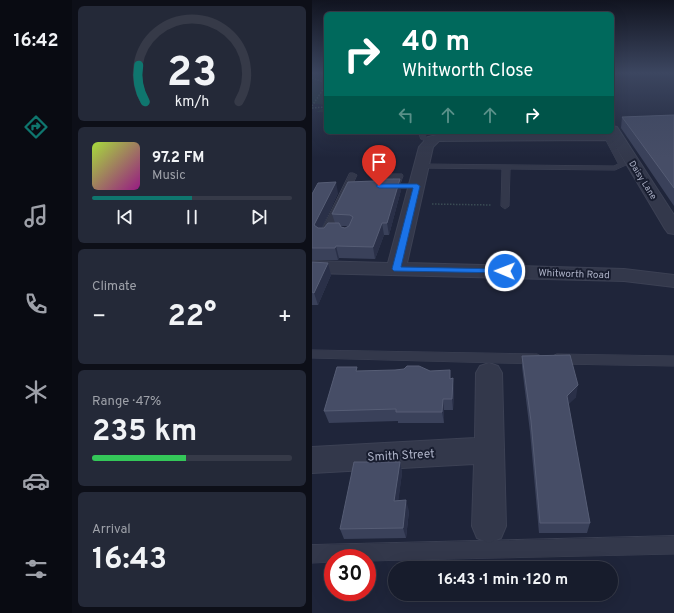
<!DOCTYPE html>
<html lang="en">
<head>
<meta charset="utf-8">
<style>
	body { margin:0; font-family:Overpass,sans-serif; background:#242938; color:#f1f3f6; height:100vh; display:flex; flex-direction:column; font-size:15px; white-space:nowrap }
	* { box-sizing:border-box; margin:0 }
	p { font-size:13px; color:#9ea1a9 }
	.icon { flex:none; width:22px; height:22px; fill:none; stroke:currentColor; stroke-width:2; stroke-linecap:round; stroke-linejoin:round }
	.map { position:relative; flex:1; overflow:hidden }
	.drawer { display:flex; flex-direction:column; gap:6px; padding:6px; background:#0d0f18; width:240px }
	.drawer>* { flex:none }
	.hud { position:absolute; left:12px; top:12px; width:290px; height:122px; border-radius:6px; box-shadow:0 4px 16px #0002,0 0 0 1px #363a48; background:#00695c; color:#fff; overflow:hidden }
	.speed { position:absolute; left:12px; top:549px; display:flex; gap:8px; font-size:20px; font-weight:700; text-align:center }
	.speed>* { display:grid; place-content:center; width:52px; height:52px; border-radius:50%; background:#171c2c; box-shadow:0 4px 16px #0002,0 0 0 1px #363a48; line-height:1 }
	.speed .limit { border:6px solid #d22; background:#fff; color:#111 }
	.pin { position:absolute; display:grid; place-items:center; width:34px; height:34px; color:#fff; margin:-41px -17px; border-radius:50% 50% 50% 0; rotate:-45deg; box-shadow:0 0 4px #0007 }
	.pin .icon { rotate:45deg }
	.me { position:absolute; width:44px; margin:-22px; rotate:271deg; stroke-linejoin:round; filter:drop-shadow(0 0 3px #0008) }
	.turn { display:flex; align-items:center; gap:14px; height:84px; padding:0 12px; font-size:18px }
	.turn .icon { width:52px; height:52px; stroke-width:2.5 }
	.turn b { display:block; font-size:28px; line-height:34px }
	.lanes { display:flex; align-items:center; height:38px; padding:0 12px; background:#0003; justify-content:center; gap:20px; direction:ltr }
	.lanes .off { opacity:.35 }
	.big { font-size:30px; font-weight:700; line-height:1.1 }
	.drawer .widget { flex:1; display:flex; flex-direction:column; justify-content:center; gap:6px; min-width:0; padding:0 14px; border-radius:6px; background:#242938 }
	.drawer .dial { align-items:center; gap:0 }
	.dial svg { height:104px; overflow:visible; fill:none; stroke:#363a48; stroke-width:7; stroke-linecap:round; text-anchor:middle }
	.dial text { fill:#f1f3f6; stroke:none }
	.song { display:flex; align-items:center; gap:12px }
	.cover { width:48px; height:48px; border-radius:6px; background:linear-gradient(135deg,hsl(80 70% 55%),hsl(310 70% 35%)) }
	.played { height:4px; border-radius:2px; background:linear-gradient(90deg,#0f766e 50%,#363a48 50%) }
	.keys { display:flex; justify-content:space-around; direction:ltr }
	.heat { display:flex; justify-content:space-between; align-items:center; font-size:22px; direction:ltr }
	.charge { height:6px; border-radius:3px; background:linear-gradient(90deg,#34c759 47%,#363a48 0) }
	.trip { position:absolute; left:76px; top:561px; width:230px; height:40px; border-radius:20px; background:#171c2c; box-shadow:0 4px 16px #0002,0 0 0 1px #363a48; font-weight:700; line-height:40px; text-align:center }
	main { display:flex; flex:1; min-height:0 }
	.dock { display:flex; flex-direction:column; width:72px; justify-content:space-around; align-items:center; background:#090b12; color:#9ea1a9 }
	.dock .icon { width:28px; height:28px }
	.dock .active { color:#0f766e }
	.dock b { font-size:18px; color:#f1f3f6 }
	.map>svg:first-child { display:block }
	.green { fill:#21333b }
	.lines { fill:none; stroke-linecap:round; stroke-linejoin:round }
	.lane-casing { stroke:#3c4154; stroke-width:1 }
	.street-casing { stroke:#3c4154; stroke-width:2 }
	.path { stroke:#3a4c54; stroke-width:1.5; stroke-dasharray:1.5 1.5; stroke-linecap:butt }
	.lane { fill:#33384b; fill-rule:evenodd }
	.street { fill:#33384b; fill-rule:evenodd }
	.wall { fill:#3a415a; fill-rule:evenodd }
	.shaded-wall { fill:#2a3048 }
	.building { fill:#464d66; stroke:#565d75 }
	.route { fill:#1a73e8; stroke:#114b97 }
	.labels { text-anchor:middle; stroke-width:4; stroke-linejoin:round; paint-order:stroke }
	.far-street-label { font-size:9px; fill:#adb2c7; stroke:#181d2f }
	.street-label { font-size:10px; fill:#adb2c7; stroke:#181d2f }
	.near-street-label { font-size:12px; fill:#adb2c7; stroke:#181d2f }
</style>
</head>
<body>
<main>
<nav class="dock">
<b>16:42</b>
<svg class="icon active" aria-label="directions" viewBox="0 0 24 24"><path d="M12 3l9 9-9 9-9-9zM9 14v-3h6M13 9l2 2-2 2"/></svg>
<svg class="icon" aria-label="music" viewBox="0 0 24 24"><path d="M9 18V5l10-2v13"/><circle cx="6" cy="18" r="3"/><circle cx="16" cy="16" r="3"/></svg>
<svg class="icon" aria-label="phone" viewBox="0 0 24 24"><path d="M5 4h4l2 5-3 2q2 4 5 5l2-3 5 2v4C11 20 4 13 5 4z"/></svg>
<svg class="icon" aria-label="climate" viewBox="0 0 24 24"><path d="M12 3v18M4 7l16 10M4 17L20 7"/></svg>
<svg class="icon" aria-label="car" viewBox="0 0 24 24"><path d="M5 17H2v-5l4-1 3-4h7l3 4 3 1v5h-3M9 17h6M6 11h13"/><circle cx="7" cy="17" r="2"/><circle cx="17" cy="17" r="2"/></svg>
<svg class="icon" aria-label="filters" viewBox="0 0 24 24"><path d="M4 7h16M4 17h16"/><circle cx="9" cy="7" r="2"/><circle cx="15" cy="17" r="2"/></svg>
</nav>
<section class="drawer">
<div class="widget dial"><svg viewBox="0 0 100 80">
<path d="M14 69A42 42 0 1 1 86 69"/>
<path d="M14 69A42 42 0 0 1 9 41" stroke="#0f766e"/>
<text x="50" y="56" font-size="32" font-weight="700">23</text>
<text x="50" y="72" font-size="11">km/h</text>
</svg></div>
<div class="widget">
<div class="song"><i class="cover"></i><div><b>97.2 FM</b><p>Music</p></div></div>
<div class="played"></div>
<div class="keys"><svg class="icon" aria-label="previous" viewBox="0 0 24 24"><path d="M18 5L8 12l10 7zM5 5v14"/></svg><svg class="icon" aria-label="pause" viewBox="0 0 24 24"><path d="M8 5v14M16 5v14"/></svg><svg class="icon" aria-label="next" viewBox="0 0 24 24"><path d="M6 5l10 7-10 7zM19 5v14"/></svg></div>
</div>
<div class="widget"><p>Climate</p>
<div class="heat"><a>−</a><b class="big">22°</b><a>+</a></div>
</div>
<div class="widget"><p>Range · 47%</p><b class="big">235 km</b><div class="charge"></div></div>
<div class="widget"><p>Arrival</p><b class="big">16:43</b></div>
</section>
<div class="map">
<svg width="362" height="613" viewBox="0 0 362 613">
	<rect width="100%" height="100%" fill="#1f253a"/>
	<path class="green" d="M0 72H14V112H4L12 108V105L0 103Z"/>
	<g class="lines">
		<g class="lane-casing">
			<path id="lane" d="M107 132H113L114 137 119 140V142H115L109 139Z
				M290 132H296L314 165 303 170 198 169 197 206 193 209 189 206 190 169 109 168 105 166 109 164 302 166 306 164Z
				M38 173H41L45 175 17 236 12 239 9 238 7 236Z
				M74 174H90L91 176 88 184H105L109 186 105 188H70V184H80L82 178H74Z
				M0 350 225 354 229 356 231 359 229 362 225 364 0 358Z
				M245 354 362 356V366L245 364 241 362 239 359 241 356Z
				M362 536V554L55 561V558H21V562L0 563V545Z"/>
		</g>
		<g class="street-casing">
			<path id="street" d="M300 126 305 127 362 215V234L356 233 353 229 300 140 127 141 121 147 95 263 312 269 362 275V287L312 281 0 273V261L76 263 107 147 116 137 134 133H295V132H300Z
				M177 363 186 366 190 373 194 526 189 538 177 543 165 538 160 526 162 464 0 473V447L163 438 164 373 168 366Z"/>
		</g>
		<path class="path" d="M0 78 14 83
			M0 106 14 85
			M0 108 14 107
			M120 204 179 205"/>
		<use href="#lane" class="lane"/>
		<use href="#street" class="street"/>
	</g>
	<path class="wall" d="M362 115V206L309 128 310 117Z
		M89 190 77 235H72L63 259 27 258 26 260H0V194L26 193 10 228H12L23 223 20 214ZM28 226H36L33 228 29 227Z
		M0 262 19 275 6 305H0Z
		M210 356 264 397 256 404 278 523 275 533H227L218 432 210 367Z
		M46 371H118L139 379 142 390 141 410H132V423H86V421L17 423 12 411Z
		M88 462 90 473 86 501 97 511 94 538 32 539 28 529Z"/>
	<path class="shaded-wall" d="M88 179 89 190 77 235 75 223Z
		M24 182 26 193 6 236 2 225Z
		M70 223 72 235 63 259 61 247Z
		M24 246 27 258 26 260 23 248Z
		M16 263 19 275 6 305 2 293Z
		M141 378 142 390 141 410 140 399Z
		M266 385 264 397 253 408 255 396Z
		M131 399 132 410V423L130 412Z
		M88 462 90 473 85 511 82 501Z
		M94 500 97 511 94 538 91 528Z"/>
	<path class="building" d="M362 115V188L310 117Z
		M63 179H88L75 223H70L61 247 24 246 23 248H0V194L6 183 24 182 2 225 6 228H12L16 223H27L29 227 33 228 37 226 41 217 38 215 20 214 36 182 62 181Z
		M0 262 16 263 2 293 0 292Z
		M258 355 266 385 255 396 278 523H228L219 421 210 356Z
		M95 366H107L118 371 138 370V379L141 378 140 399H131L130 412H84V409L12 411 25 367H45L44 371 83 370 92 369Z
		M42 462H88L82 501 94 500 91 528 28 529Z"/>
	<linearGradient id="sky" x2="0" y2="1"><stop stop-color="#111420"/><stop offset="0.46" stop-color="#3c4660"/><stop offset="1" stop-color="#3c4660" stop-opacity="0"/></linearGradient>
	<rect width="362" height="158" fill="url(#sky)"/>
	<path class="route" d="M105 184 108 186 89 267 193 269 196 270 197 271 196 273 82 271 80 269 101 188H67L64 186 67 184Z"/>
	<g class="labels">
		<g class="far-street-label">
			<text transform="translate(331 180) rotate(58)" y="3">Daisy Lane</text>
		</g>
		<g class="street-label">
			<text transform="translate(262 273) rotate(2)" y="4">Whitworth Road</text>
		</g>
		<g class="near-street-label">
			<text transform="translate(89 455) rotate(-3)" y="4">Smith Street</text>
		</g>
	</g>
</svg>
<div class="speed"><div class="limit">30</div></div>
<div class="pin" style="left:67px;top:186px;background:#d93025"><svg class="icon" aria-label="arrive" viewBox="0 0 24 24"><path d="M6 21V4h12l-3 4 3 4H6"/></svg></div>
<svg class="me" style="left:193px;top:271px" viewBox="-20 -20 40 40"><circle r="17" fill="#1a73e8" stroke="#fff" stroke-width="3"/><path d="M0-11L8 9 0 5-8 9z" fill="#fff"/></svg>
<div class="trip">16:43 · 1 min · 120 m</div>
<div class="hud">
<div class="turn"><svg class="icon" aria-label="right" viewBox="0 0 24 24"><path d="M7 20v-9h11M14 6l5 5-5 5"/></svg><div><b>40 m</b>Whitworth Close</div></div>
<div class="lanes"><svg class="icon off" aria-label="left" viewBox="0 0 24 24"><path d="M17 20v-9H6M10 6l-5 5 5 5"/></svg><svg class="icon off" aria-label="ahead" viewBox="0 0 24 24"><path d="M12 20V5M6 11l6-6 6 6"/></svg><svg class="icon off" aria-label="ahead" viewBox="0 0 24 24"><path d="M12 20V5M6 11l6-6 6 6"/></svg><svg class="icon" aria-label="right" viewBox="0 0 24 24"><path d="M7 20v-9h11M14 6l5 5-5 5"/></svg></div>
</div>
</div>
</main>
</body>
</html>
